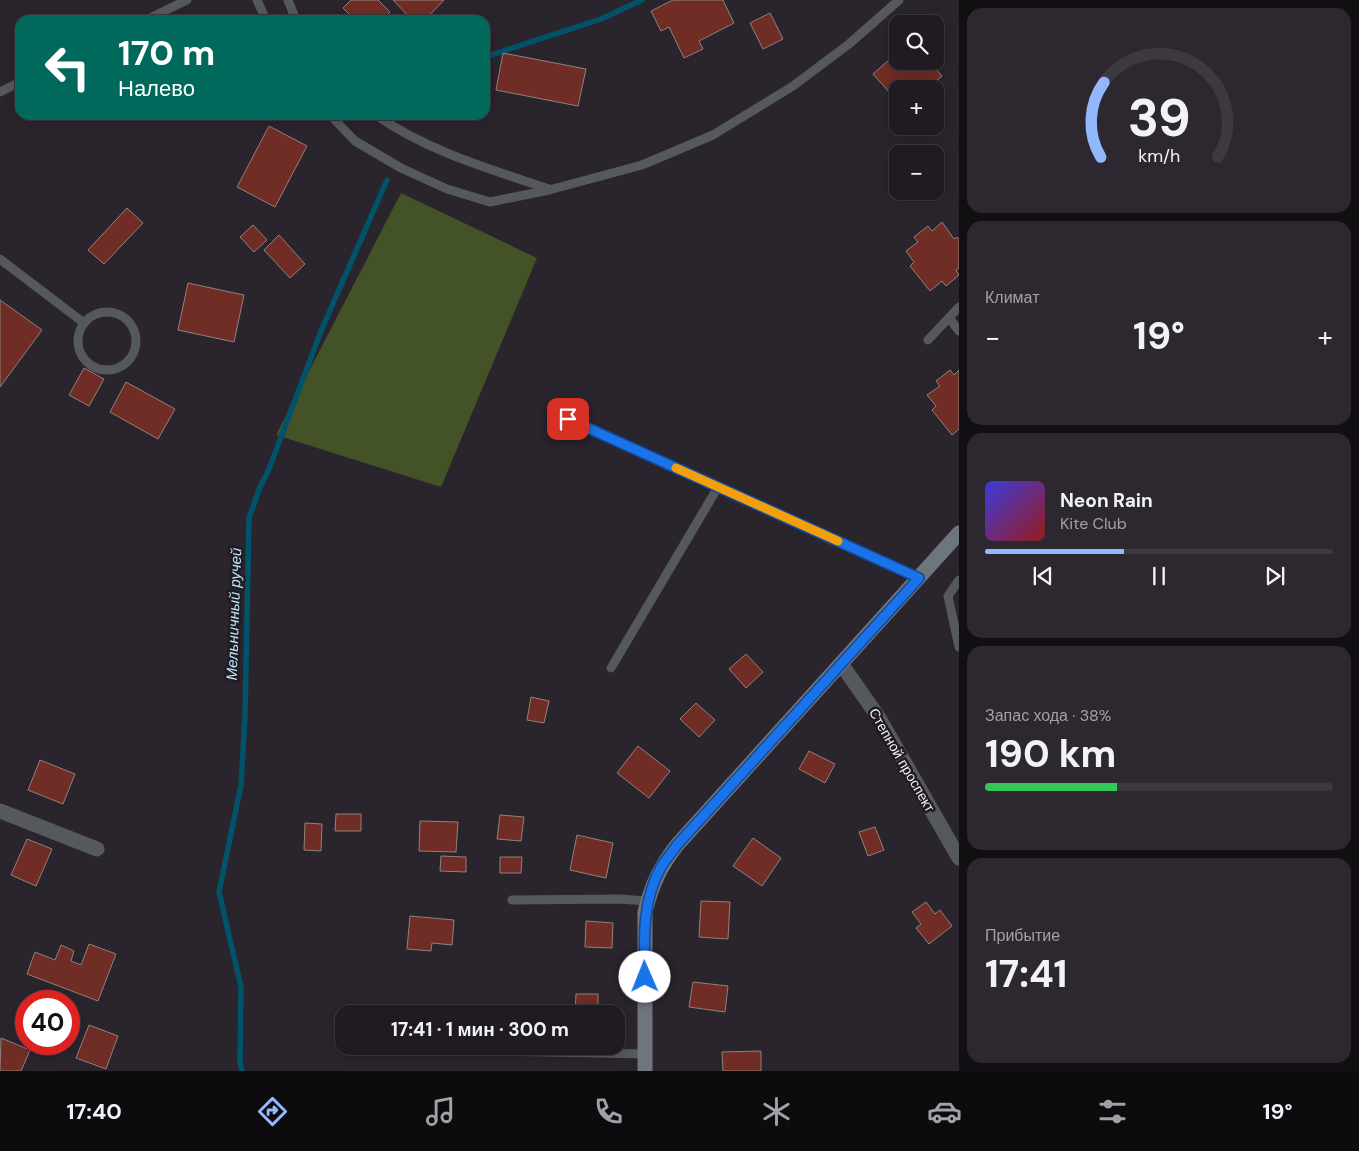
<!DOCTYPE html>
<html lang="ru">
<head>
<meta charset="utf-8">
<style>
	body { margin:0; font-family:"DM Sans",sans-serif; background:#2d282f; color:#f1f3f6; height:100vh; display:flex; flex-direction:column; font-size:19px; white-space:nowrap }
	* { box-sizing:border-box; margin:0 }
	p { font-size:16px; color:#a2a1a5 }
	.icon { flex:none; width:28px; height:28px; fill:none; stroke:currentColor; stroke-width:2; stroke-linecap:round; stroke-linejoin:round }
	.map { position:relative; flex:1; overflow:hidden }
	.details { display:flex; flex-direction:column; gap:8px; padding:8px; background:#120f13; width:400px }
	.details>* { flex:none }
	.top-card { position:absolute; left:15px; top:15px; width:475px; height:105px; border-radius:15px; box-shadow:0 2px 12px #0003,0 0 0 1px #3d3940; background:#00695c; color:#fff; overflow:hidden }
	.tools { position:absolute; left:889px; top:15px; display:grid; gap:10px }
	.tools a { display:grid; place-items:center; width:55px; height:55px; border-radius:10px; background:#201b22; box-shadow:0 2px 12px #0003,0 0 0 1px #3d3940; font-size:25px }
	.speed { position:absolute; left:15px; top:990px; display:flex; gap:10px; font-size:25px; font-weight:700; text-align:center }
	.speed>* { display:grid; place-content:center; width:65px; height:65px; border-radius:50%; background:#201b22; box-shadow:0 2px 12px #0003,0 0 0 1px #3d3940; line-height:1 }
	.speed .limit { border:8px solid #d22; background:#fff; color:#111 }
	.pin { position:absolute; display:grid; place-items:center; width:42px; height:42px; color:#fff; margin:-21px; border-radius:10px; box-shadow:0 2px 8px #0006 }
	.me { position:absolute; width:55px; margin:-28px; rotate:359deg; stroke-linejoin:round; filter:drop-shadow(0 0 4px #0008) }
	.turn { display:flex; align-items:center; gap:18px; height:105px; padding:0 20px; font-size:22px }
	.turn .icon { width:65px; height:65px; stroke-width:2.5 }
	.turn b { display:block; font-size:35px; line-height:42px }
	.big { font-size:38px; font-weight:700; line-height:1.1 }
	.details .card { flex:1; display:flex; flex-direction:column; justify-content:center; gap:8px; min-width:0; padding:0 18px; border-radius:15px; background:#2d282f }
	.details .dial { align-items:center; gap:0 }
	.dial svg { height:130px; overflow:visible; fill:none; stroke:#3d3940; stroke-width:7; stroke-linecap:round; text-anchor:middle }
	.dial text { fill:#f1f3f6; stroke:none }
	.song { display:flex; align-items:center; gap:15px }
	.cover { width:60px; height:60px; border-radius:8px; background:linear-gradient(135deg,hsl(240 70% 55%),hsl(0 70% 35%)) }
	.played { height:5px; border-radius:2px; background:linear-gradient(90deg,#93b7fd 40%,#3d3940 40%) }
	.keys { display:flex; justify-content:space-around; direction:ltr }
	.heat { display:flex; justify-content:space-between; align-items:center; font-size:28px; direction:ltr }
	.charge { height:8px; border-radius:4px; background:linear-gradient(90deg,#34c759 38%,#3d3940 0) }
	.trip { position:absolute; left:335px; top:1005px; width:290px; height:50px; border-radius:15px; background:#201b22; box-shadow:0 2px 12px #0003,0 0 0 1px #3d3940; font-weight:700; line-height:50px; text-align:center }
	.tab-bar { display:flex; height:80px; justify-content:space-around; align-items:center; background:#0d0b0e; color:#a2a1a5 }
	.tab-bar .icon { width:35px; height:35px }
	.tab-bar .current { color:#93b7fd }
	.tab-bar b { font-size:22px; color:#f1f3f6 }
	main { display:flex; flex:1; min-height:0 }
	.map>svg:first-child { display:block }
	.green { fill:#445227 }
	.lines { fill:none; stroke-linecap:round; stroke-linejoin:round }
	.stream { stroke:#015369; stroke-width:5.5 }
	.building { fill:#6f2d25; stroke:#90827f }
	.lane { stroke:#55595d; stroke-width:9 }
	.street { stroke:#55595d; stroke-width:15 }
	.secondary { stroke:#6e757b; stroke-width:15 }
	.route-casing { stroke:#114b97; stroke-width:12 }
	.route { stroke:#1a73e8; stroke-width:9 }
	.slow { stroke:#f59e0b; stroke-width:9 }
	.labels { text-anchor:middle; stroke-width:5; stroke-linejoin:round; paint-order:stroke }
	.street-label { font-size:14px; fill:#f3eff5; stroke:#211b24 }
	.water-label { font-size:15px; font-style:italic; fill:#bde8f8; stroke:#211b24 }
</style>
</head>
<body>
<main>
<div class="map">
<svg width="959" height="1071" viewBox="0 0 959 1071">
	<rect width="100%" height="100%" fill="#2a242d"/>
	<path class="green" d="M401 193 537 258 441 487 276 435Z"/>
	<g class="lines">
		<path class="stream" d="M485 57 601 19 642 0
			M414 118 415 115
			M242 1071 240 1062 241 987 219 892 241 785 245 716 249 518 260 487 269 469 321 331 387 180"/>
	</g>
	<path class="building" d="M351 0H378L390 12 383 20H355L343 8Z
		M393 0H444L425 20H412Z
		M673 0H723L734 23 699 41 703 49 684 58 669 27 661 31 651 11Z
		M770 13 783 39 763 49 750 23Z
		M898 52V61H929L942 76 927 89H898V102L873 74Z
		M503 53 586 69 578 106 496 90Z
		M269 126 307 146 275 207 237 187Z
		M127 208 143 223 104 264 88 250Z
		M942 222 954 239 957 237 959 239V268L956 270 959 275 946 286 942 281 930 291 910 266 914 262 906 251 918 242 914 237 928 226 932 231Z
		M253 225 267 240 254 252 240 237Z
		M279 235 305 264 290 278 264 250Z
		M188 283 244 295 234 342 178 330Z
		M0 300 42 330 0 387Z
		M84 368 104 379 89 406 69 395Z
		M950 370 954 375 959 370V429L952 435 932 410 936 406 927 395 940 386 936 381Z
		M126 382 175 409 158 439 110 412Z
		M746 654 763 672 746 688 729 669Z
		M531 697 549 701 544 723 527 720Z
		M696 703 715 720 699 737 680 719Z
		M638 746 670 771 649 798 617 773Z
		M809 751 835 764 825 783 799 769Z
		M40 760 75 774 63 804 28 790Z
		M336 814H361V831H335Z
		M500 815 524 817 521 841 497 839Z
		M420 821 458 822 456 852 419 851Z
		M305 823 322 824 321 851 304 850Z
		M875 827 884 850 868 856 859 832Z
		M577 835 613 843 606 878 570 870Z
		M753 838 781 858 762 886 733 866Z
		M27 839 52 849 36 886 11 875Z
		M441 856 466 857V872L440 871Z
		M500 857H522L521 873H500Z
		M701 901 730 902 728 939 699 937Z
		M926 902 935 914 940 910 952 926 929 944 916 928 921 924 912 912Z
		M410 916 454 920 452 945 432 943 431 951 407 949Z
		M586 921 613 923 612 948 585 947Z
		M89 944 116 954 98 1001 27 974 35 952 55 960 61 945 74 951 71 961 81 965Z
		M693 982 728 986 725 1012 689 1007Z
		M32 994 52 1001H29Z
		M576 994H598V1014H575Z
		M89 1025 118 1036 106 1069 76 1058Z
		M1 1038 30 1050 21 1071H0Z
		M761 1051V1071H723L722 1052Z"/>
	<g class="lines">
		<path class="lane" d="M257 0 266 20
			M288 0 296 20
			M146 20 187 0
			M0 92 20 82
			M330 115 355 141 401 168 447 189 490 202 549 190 642 165 713 135 793 86 849 44 899 0
			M376 115C427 151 490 169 549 189
			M0 259 84 323
			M78 341a29 29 0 1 1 58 0a29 29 0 1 1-58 0Z
			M949 318 959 331
			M928 340 959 307
			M552 411 919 577
			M959 580 948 596 959 647
			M611 668 718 487
			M512 900 619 899 648 901
			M499 1051 646 1054"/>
		<path class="street" d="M842 665 879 718 959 858
			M0 811 97 849"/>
		<path class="secondary" d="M645 1071V912C652 884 660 867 677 845L959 533"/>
	</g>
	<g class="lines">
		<g class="route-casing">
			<path id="route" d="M568 419 919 578 677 845C672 852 666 859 661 867 642 901 644 938 645 977"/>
		</g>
		<use href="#route" class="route"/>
		<path class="slow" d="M676 468 838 541"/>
	</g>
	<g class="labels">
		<g class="street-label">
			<text transform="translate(902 760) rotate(60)" y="5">Степной проспект</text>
		</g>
		<g class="water-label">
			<text transform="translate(234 614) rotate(-88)" y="5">Мельничный ручей</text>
		</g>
	</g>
</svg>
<div class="tools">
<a><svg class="icon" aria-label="search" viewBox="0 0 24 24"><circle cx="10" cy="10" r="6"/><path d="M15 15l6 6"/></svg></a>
<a>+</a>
<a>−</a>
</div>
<div class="speed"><div class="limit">40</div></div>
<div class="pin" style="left:568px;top:419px;background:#d93025"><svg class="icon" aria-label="arrive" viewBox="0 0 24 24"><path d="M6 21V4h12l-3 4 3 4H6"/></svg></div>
<svg class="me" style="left:645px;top:977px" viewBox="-20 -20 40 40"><circle r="19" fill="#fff"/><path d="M0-13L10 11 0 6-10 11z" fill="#1a73e8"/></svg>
<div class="trip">17:41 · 1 мин · 300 m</div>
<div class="top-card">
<div class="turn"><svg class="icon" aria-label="left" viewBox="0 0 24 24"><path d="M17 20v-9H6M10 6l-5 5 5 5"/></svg><div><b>170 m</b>Налево</div></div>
</div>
</div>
<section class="details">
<div class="card dial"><svg viewBox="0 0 100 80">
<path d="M14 69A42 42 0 1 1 86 69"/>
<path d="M14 69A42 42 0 0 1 16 23" stroke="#93b7fd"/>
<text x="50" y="56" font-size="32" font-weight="700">39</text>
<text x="50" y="72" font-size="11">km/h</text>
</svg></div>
<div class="card"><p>Климат</p>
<div class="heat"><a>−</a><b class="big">19°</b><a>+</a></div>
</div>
<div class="card">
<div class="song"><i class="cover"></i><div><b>Neon Rain</b><p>Kite Club</p></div></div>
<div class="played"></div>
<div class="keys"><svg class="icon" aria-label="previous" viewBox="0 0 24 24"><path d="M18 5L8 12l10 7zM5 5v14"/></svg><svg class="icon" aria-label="pause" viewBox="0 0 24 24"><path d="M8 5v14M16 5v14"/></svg><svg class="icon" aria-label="next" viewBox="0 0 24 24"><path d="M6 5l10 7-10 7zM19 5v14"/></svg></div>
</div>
<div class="card"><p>Запас хода · 38%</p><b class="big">190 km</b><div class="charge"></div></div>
<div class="card"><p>Прибытие</p><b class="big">17:41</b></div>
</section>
</main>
<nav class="tab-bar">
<b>17:40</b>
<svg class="icon current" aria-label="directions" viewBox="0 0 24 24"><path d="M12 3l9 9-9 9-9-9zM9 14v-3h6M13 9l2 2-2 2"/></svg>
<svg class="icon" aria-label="music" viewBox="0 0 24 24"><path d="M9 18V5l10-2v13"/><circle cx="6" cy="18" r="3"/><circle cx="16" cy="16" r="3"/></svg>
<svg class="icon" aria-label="phone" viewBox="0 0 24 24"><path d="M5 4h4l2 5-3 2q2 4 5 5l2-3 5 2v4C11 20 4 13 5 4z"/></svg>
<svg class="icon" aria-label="climate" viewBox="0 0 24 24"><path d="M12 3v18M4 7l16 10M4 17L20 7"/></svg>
<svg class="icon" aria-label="car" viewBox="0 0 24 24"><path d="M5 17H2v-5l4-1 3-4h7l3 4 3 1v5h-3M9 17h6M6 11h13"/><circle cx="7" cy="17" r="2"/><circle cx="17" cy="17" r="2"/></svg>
<svg class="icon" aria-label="filters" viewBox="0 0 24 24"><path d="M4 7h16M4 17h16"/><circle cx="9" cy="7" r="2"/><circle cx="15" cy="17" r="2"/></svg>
<b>19°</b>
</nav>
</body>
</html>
